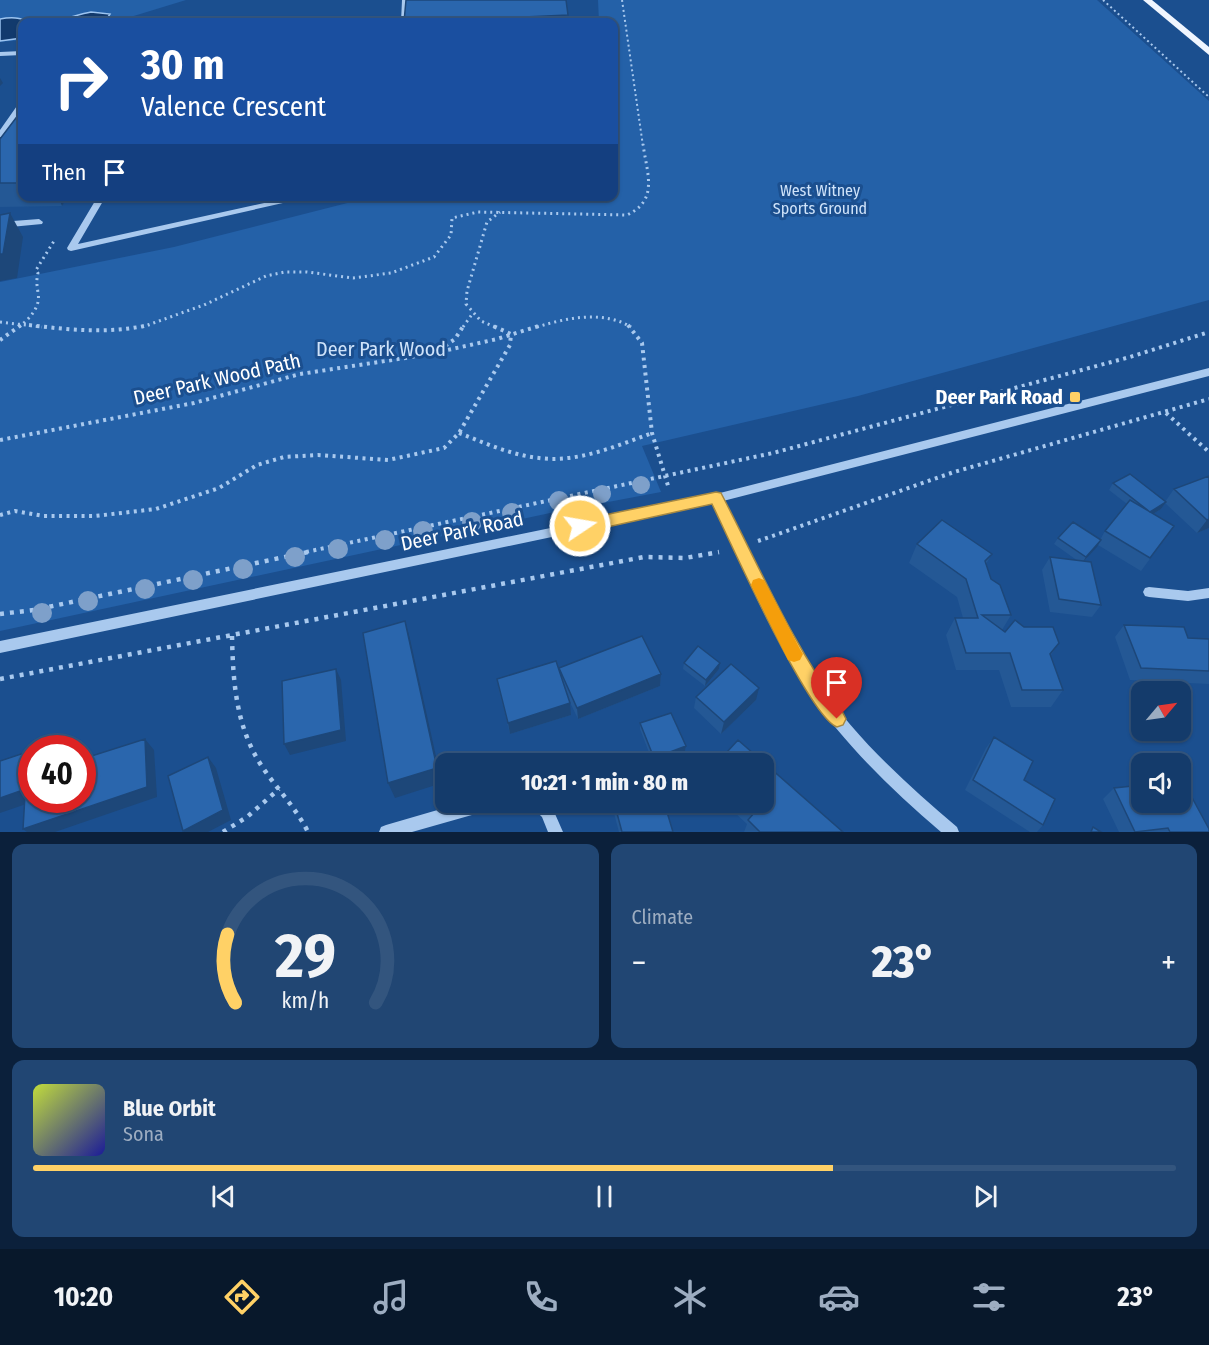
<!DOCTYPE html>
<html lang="en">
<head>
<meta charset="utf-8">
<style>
	body { margin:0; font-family:"Fira Sans Condensed",sans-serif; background:#214673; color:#f1f3f6; height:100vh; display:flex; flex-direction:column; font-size:22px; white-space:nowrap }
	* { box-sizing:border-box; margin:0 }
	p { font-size:20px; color:#9dadc1 }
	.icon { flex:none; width:33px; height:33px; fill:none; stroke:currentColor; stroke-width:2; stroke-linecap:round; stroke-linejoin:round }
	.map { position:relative; height:832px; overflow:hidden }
	.panel { display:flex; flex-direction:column; gap:12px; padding:12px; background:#0b203b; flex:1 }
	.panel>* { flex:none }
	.top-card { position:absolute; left:18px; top:18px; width:600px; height:183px; border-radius:12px; box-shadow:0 2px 4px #0004,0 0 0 2px #33557e; background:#1a4fa0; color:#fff; overflow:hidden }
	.needle { width:39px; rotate:61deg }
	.tools { position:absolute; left:1131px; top:681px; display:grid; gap:12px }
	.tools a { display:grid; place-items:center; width:60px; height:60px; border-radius:12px; background:#143b6b; box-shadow:0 2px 4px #0004,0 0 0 2px #33557e; font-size:30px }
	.speed { position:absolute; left:18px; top:735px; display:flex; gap:12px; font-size:30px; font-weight:700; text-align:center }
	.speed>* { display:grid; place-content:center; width:78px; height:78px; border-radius:50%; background:#143b6b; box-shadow:0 2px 4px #0004,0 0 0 2px #33557e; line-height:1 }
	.speed .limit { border:9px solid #d22; background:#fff; color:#111 }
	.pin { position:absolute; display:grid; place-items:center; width:51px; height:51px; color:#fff; margin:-62px -26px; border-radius:50% 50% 50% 0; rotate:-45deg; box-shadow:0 0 6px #0007 }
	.pin .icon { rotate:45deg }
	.me { position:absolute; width:66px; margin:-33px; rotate:78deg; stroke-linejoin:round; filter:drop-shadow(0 0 4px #0008) }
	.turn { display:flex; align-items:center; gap:21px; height:126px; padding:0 24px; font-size:27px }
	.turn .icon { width:78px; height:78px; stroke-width:2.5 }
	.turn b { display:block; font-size:42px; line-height:51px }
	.then { display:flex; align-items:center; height:57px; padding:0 24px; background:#0003; gap:12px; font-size:22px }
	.big { font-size:45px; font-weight:800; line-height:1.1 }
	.panel .card { flex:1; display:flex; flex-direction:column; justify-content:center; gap:9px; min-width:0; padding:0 21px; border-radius:12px; background:#214673 }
	.panel .dial { align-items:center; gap:0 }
	.dial svg { height:156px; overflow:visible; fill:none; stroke:#33557e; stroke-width:7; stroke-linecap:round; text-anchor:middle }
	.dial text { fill:#f1f3f6; stroke:none }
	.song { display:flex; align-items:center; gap:18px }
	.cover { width:72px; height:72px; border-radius:9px; background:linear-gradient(135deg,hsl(70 70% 55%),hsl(240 70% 35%)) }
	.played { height:6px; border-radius:3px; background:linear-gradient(90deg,#ffd166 70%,#33557e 70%) }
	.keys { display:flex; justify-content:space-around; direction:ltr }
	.heat { display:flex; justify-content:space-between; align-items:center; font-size:33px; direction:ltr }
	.panel .tiles { flex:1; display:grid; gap:12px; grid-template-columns:1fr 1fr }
	.card:last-child { grid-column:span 2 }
	.trip { position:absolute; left:435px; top:753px; width:339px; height:60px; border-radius:12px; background:#143b6b; box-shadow:0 2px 4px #0004,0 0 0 2px #33557e; font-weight:800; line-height:60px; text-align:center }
	.tab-bar { display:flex; height:96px; justify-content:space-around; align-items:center; background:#08182b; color:#9dadc1 }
	.tab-bar .icon { width:42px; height:42px }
	.tab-bar .active { color:#ffd166 }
	.tab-bar b { font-size:27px; color:#f1f3f6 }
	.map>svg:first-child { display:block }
	.green { fill:#2461a8 }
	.water { fill:#123a6d; stroke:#9cc4f0; stroke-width:1.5 }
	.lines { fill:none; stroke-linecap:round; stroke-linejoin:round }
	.path-far3 { stroke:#a9c9ee; stroke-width:2; stroke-dasharray:2 3; stroke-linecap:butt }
	.path-far2 { stroke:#a9c9ee; stroke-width:3; stroke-dasharray:2 4; stroke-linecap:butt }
	.path-far1 { stroke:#a9c9ee; stroke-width:4; stroke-dasharray:3 4.5; stroke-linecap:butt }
	.path { stroke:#a9c9ee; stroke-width:4.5; stroke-dasharray:4 6; stroke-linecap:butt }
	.minor { fill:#a9c9ee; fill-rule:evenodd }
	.major { fill:#f0f6ff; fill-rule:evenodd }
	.tree { fill:#7ea0ca }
	.wall { fill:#245895 }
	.shaded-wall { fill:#1d4779 }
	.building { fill:#2a66ad; stroke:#1d4779; stroke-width:1.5 }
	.route { fill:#ffd166; stroke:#a68842; stroke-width:1.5 }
	.slow { fill:#f59e0b }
	.poi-dot { fill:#ffd166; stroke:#1b4f8f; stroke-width:2 }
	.labels { text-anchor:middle; stroke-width:6; stroke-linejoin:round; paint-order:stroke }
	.far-park-label { font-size:16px; fill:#cfe3fa; stroke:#1b4f8f }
	.park-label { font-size:20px; fill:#cfe3fa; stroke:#1b4f8f }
	.street-label { font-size:20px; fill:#fff; stroke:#1b4f8f }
	.poi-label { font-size:20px; font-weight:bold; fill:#fff; stroke:#1b4f8f; text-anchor:end }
</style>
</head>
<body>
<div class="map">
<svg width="1209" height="832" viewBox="0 0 1209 832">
	<rect width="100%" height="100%" fill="#1b4f8f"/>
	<path class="green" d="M0 0H186L114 22H22V40L0 42Z
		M598 0H1097L1209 101V300L858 396 642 446 661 492 550 513 0 631V282L174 247 371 197 614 196V22H599Z"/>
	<path class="water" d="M91 12 110 14 106 20 100 22H22V38L0 41V19C20 15 27 22 43 22 60 22 75 15 91 12Z"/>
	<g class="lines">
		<path class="path-far3" d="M622 0 643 146
			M1103 0 1209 97"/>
		<path class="path-far2" d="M0 322 42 327
			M19 327C29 319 41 307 38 293 37 284 36 282 38 273L36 270 54 241
			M142 327 204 305 266 276 285 272H307L353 278 391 273 434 257 451 235 452 218 478 212 627 215C659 200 647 174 643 144
			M463 327 473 313
			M495 327 481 321 466 304 467 291 487 222 500 212
			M537 327C566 318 603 310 631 327"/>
		<path class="path-far1" d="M29 325C70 330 108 334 149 325
			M628 325 642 343 652 433 669 489
			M0 340 21 325
			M439 350 455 339 464 325
			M1166 413 1209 452
			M459 433C485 443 511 455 539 458 578 463 616 446 652 433
			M0 440 194 403 300 374 425 355 497 339 542 325
			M0 515 15 511 44 516H95L156 509 219 488 257 465 284 457 318 455 388 460 444 448 459 433 510 345 511 334 491 325
			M758 541 954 472 1209 399
			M306 552 773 453 1130 357 1209 332"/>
		<path class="path" d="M0 614 34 610 313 551
			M232 636C233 683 236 728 263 768 278 790 296 808 308 832
			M0 679 644 557 685 558 719 552
			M223 832 247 817 279 789"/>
		<path class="minor" d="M402 0H408L407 22H401Z
			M22 51V55L0 56V52Z
			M19 103H22V109L3 137H0V130Z
			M98 196H106L78 244 296 196H314L71 251 68 250 67 248Z
			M39 219 43 222 42 224 0 228V222Z
			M1209 368V376L723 501C753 562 779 626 818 683 856 738 906 784 957 827L959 832H941C892 790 845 745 809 692 770 633 743 567 713 503L0 653V641L716 494Z
			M1149 587 1188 591 1209 588V598L1188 601 1149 597 1145 596 1143 592 1145 588Z
			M465 802H500L498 807 493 809 412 832H379L381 827 386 825Z
			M530 802H548L552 807 563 832H548L542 817 532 807Z"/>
		<path class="major" d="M1143 0H1152L1209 47V55Z"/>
	</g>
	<g class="tree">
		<circle cx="641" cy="485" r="9"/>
		<circle cx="602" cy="494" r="9"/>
		<circle cx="559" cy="501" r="10"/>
		<circle cx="512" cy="513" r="10"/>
		<circle cx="472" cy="522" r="10"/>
		<circle cx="423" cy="531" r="10"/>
		<circle cx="385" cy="540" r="10"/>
		<circle cx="338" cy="549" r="10"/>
		<circle cx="295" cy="557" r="10"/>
		<circle cx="243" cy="569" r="10"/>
		<circle cx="193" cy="580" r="10"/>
		<circle cx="145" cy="589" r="10"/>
		<circle cx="88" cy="601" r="10"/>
		<circle cx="42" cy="613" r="10"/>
	</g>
	<path class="wall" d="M568 15 569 22H404Z
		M22 110V196H68L62 206 0 207V139Z
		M1209 476V528L1197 533 1165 503 1161 509 1153 514 1174 526 1141 571 1098 545 1084 561 1101 605 1092 617 1050 612 1042 570 1050 557 1078 561 1054 544 1058 538 1100 540 1105 531 1127 504 1109 490 1113 483 1165 502 1174 489Z
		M917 544 992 554 986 564 991 579 1011 615 1002 630 1005 632 1024 627 1059 643 1051 655 1063 690 1051 707H1011L999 670H956L946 635 955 618H963L957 597 909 563Z
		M1124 625 1188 638 1209 639V684L1130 680 1115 637Z
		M684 663H720L719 669 705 686 683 669Z
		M559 668 661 674 660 686 578 719 567 696 571 715 510 734 499 691 497 679 560 674Z
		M696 697 756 700 721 734 694 708Z
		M640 723 686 746 685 751 653 763 640 729Z
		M994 737 1043 825 1037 832H1030L965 790 986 748Z
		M1114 788 1209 832H1119L1103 799Z
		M611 802H664L673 832H619Z
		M723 802H764L843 832H744L747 824Z"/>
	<path class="shaded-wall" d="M0 78 3 83 0 86Z
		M58 196H68L62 206Z
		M10 213 23 237 17 278 0 281V254Z
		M1166 502 1161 509 1145 519 1150 512Z
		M1209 519V528L1197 533 1207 520Z
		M1101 540 1097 547 1082 563 1086 557Z
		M405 621 410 639 442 783 395 798 388 783Z
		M720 663 719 669 705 686 706 680Z
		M336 669 341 680 346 741 290 755 284 744Z
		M661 674 660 686 578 719 577 708Z
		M759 688 756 700 721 734 724 722Z
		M570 703 571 715 510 734 508 723Z
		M145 739 154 750 157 797 55 832H27L23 829Z
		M686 746 685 751 653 763 654 758Z
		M24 753 32 759V800L35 801 0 813V798Z
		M208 757 216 768 231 820 208 832H184L183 831Z"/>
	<path class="building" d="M406 0H566L568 15 438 21 437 22H404Z
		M22 110V183H0V139Z
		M10 213 3 254H0V215Z
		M1130 474 1166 502 1150 512 1113 483Z
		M1209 476V519L1207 520 1174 489Z
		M1130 500 1174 526 1150 558 1105 531Z
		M942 520 992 554 985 561 991 579 1000 585 1011 615H982L1005 632 1015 620 1024 627H1053L1059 643 1050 654 1063 690H1022L1010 653H966L955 618H978L966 579 917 544Z
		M1073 522 1101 540 1086 557 1058 538Z
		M1050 557 1091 562 1101 605 1059 599Z
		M405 621 437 768 388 783 363 633Z
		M1124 625 1184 627 1188 638 1209 639V671L1141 668Z
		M642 636 661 674 577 708 559 668Z
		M698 646 720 663 706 680 684 663Z
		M556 661 570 703 508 723 497 679Z
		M731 664 759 688 724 722 696 697Z
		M336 669 341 730 284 744 282 681Z
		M671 713 686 746 654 758 640 723Z
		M994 737 1033 761 1024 780 1055 799 1043 825 973 780Z
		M145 739 147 787 23 829 26 778 32 776V800H82V759Z
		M738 740 843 832H760L748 820 754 813 743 802H764V764H716Z
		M24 753 23 790 0 798V761Z
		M208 757 223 810 183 831 168 776Z
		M650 757 652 764H624Z
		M1180 781H1183L1209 829V832H1170L1168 828 1135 832 1114 788 1142 785V802H1180Z
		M614 802H664L673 832H622Z
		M1093 827 1101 832H1091Z"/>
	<path class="route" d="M716 492 721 493C760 568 793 646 843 713L846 719 843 725 837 727C808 716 730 541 712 504L580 533 575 531 573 526 575 522 580 520Z"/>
	<path class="slow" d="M759 578 764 580 800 649 803 654 800 660 794 662 788 660 751 585 753 580Z"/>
	<rect class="poi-dot" x="1069" y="391" width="12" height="12" rx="3"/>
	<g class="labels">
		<g class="far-park-label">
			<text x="820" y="196">West Witney<tspan x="820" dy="18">Sports Ground</tspan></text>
		</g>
		<g class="park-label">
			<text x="381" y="356">Deer Park Wood</text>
		</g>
		<g class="street-label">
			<text transform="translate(217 379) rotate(-13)" y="7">Deer Park Wood Path</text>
			<text transform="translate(462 531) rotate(-12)" y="7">Deer Park Road</text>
		</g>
		<g class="poi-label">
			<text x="1063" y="404">Deer Park Road</text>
		</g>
	</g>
</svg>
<div class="tools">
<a><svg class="needle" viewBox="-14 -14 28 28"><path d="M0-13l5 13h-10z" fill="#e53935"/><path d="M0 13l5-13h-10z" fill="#9dadc1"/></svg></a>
<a><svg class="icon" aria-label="sound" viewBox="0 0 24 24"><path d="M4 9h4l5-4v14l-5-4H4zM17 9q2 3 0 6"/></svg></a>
</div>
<div class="speed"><div class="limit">40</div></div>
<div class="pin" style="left:837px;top:719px;background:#d93025"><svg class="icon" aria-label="arrive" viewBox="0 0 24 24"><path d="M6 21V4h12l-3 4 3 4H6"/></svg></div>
<svg class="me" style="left:580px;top:526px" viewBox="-20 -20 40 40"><circle r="17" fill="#ffd166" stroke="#fff" stroke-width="3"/><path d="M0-11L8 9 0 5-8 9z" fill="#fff"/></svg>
<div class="trip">10:21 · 1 min · 80 m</div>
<div class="top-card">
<div class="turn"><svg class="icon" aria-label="right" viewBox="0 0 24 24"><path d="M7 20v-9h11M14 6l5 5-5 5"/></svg><div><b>30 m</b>Valence Crescent</div></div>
<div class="then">Then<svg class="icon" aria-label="arrive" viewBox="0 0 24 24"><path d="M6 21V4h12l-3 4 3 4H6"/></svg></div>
</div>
</div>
<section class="panel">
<div class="tiles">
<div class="card dial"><svg viewBox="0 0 100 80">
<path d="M14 69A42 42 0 1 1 86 69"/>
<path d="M14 69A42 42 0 0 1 10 34" stroke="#ffd166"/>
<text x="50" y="56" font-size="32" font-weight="700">29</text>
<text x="50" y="72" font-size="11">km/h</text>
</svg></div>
<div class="card"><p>Climate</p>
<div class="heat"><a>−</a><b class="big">23°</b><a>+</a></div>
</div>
<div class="card">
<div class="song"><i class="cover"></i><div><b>Blue Orbit</b><p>Sona</p></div></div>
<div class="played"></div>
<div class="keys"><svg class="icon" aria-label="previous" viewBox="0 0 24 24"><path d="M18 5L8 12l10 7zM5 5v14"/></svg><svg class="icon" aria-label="pause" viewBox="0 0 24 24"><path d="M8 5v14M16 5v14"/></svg><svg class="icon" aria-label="next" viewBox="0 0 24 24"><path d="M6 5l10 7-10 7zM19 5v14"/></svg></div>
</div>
</div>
</section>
<nav class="tab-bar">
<b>10:20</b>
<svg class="icon active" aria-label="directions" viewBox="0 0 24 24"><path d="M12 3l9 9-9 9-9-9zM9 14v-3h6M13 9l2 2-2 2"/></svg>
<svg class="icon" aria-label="music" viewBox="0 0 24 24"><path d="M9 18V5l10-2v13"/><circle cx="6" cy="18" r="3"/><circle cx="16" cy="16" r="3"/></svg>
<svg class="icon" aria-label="phone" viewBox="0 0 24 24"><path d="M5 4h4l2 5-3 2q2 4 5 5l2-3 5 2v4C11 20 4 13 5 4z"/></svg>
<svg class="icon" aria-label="climate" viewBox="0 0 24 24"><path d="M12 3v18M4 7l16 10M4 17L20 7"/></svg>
<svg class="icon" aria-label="car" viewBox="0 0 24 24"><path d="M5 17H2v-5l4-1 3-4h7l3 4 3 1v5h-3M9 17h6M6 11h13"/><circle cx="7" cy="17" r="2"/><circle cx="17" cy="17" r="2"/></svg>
<svg class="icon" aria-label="filters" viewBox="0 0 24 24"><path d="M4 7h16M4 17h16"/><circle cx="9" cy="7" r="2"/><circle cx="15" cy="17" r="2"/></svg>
<b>23°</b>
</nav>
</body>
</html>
